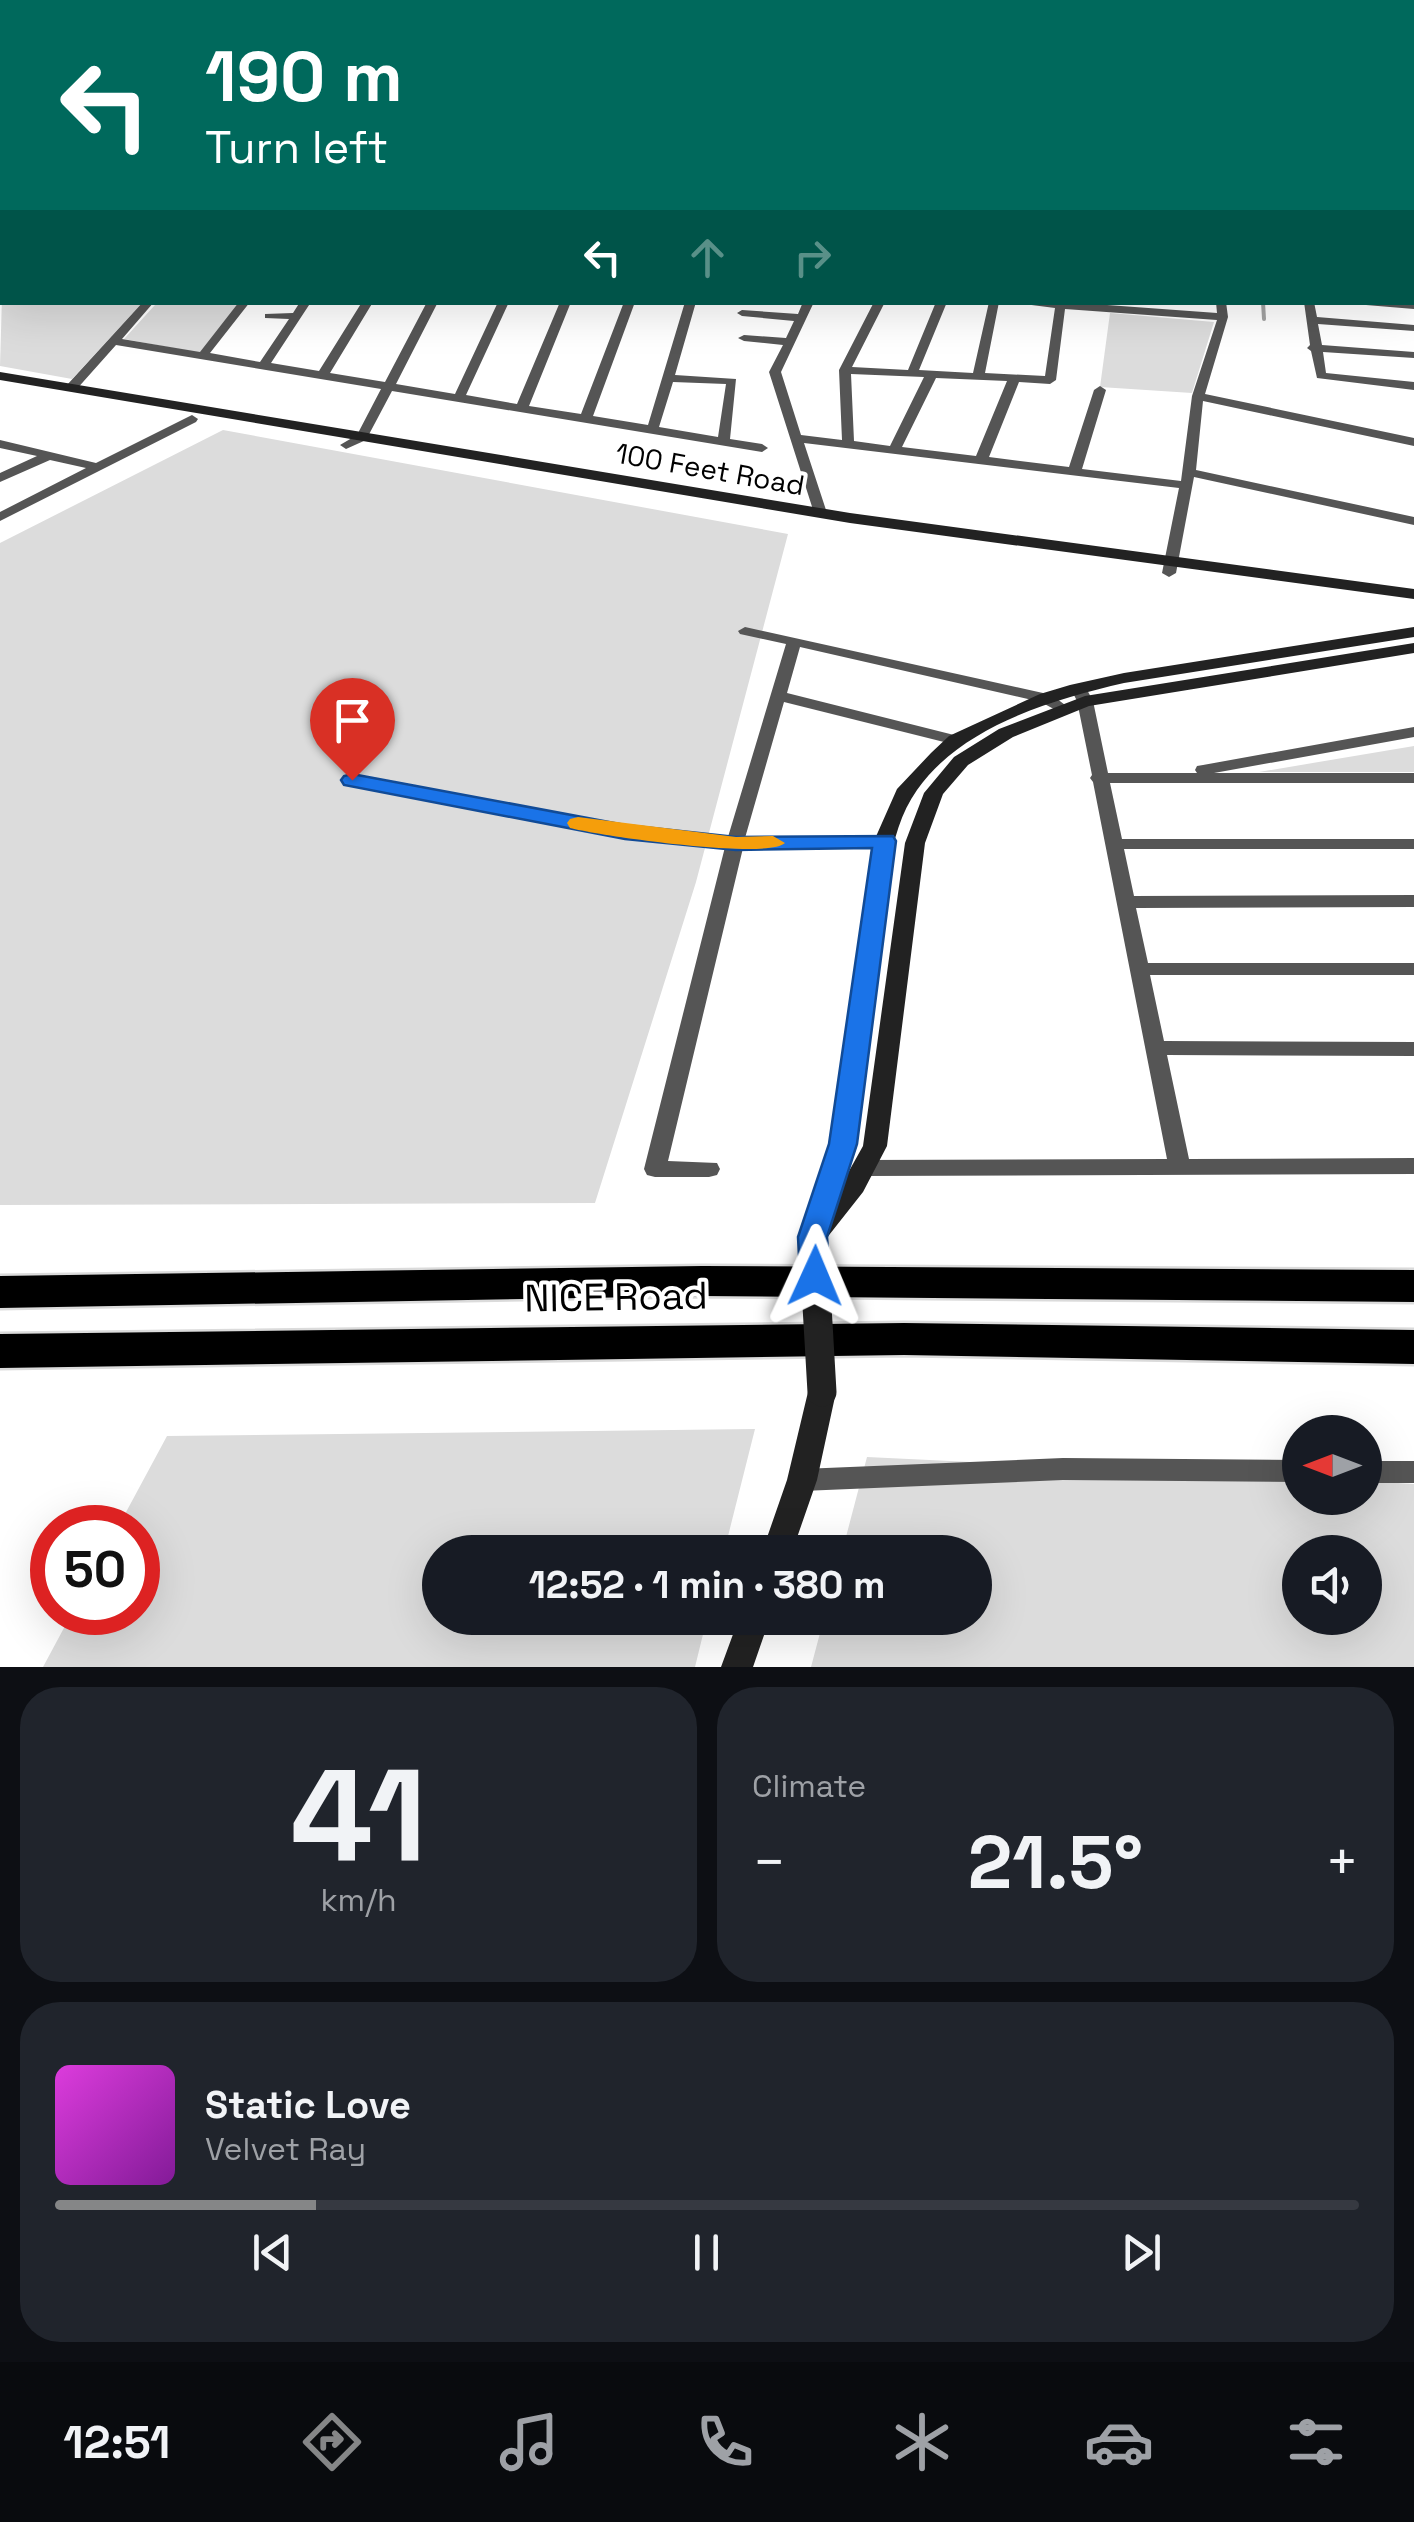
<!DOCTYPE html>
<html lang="en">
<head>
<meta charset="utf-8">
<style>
	body { margin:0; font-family:"Space Grotesk",sans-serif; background:#20242c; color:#f1f3f6; height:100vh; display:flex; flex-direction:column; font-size:38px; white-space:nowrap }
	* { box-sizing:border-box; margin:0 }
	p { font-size:32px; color:#9ea1a6 }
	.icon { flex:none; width:55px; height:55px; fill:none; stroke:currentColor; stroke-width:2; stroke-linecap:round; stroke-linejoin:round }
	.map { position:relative; height:1667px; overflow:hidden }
	.details { display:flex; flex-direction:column; gap:20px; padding:20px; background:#0d0f14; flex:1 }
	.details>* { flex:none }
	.hud { position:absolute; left:0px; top:0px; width:1415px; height:305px; box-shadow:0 10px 40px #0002; background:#00695c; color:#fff; overflow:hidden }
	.needle { width:65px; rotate:270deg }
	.buttons { position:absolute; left:1282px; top:1415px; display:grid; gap:20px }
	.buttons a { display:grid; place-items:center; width:100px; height:100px; border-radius:50%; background:#171b24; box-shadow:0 10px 40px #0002; font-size:50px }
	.speed { position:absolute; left:30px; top:1505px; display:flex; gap:20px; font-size:50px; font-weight:700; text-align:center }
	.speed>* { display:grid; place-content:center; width:130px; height:130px; border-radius:50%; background:#171b24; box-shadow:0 10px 40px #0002; line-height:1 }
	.speed .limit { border:15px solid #d22; background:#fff; color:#111 }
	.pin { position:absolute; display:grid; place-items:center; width:85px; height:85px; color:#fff; margin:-102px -42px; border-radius:50% 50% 50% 0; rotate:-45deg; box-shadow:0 0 10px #0007 }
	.pin .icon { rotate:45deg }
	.me { position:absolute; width:110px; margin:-55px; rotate:1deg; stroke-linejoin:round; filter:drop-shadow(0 0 8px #0008) }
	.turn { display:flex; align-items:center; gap:35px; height:210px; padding:0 40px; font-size:45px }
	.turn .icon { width:130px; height:130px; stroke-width:2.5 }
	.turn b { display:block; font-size:70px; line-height:85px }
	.lanes { display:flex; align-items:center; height:95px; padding:0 40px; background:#0003; justify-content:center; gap:50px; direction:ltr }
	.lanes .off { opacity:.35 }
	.big { font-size:75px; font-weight:700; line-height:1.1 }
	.details .card { flex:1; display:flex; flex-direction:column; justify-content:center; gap:15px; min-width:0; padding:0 35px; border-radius:40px; background:#20242c }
	.details .dial { align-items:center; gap:0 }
	.dial b { font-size:130px; line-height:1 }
	.song { display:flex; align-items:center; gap:30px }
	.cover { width:120px; height:120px; border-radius:15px; background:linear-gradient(135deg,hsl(300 70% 55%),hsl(290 70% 35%)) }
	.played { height:10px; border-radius:5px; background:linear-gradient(90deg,#858687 20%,#363941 20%) }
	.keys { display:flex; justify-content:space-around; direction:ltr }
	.heat { display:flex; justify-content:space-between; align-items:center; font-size:55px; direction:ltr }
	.details .tiles { flex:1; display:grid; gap:20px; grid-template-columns:1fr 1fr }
	.card:last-child { grid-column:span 2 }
	.trip { position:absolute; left:422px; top:1535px; width:570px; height:100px; border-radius:50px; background:#171b24; box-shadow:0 10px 40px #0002; font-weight:700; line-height:100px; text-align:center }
	.tabs { display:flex; height:160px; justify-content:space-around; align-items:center; background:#090b0e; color:#9ea1a6 }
	.tabs .icon { width:70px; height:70px }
	.tabs .selected { color:#858687 }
	.tabs b { font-size:45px; color:#f1f3f6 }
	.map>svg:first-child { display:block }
	.green { fill:#dcdcdc; fill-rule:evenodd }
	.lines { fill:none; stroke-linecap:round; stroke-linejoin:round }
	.stream { stroke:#a3a3a3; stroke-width:4 }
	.highway-casing { stroke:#dbdbdb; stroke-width:5 }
	.street { fill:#555; fill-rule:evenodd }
	.secondary { fill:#222; fill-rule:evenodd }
	.highway { fill:#000; fill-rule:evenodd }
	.secondary-bridge { stroke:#222; stroke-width:29 }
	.route { fill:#1a73e8; stroke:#114b97; stroke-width:2.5 }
	.slow { fill:#f59e0b }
	.labels { text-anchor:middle; stroke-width:8; stroke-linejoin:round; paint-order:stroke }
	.far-street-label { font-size:28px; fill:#000; stroke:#fff }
	.near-street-label { font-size:38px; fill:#000; stroke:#fff }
</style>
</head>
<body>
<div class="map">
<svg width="1414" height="1667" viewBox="0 0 1414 1667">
	<rect width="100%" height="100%" fill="#fff"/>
	<path class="green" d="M2 297V302L142 303 72 379 0 366Z
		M240 303 200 353 124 339 155 305Z
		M1110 313 1214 322 1192 393 1100 387Z
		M223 430 788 534 696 882 595 1203 0 1205V543Z
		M1414 746V772H1259Z
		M755 1429 724 1552H440V1618H707L695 1667H43L72 1613 138 1612V1528L118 1527 167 1436Z
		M867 1457 1300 1478V1498H1365V1481L1414 1484V1667H811L824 1618H975V1552H842ZM1300 1552H1365V1618H1300Z"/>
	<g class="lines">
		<path class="stream" d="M1263 302 1264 319"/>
		<g class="highway-casing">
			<path id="highway" d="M702 1266 1414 1270V1302L702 1296 0 1308V1276Z
				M904 1323 1414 1330V1364L904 1355 0 1368V1334Z"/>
		</g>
		<path class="street" d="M99 0H187L190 2Z
			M1408 0H1414L1412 3 1407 2Z
			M0 9H2V13H0Z
			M0 24H2V28H0Z
			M1412 34H1414V38H1412Z
			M0 37H2V42H0Z
			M1412 50H1414V55H1412Z
			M1412 82H1414V86H1412Z
			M1412 101H1414V107H1412Z
			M0 148H2V154H0Z
			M2 189V196L0 197V190Z
			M1412 246H1414V253H1412Z
			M0 253H2V259H0Z
			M0 267H2V273H0Z
			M1412 272H1414V279H1412Z
			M143 302H154L122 339 200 352 239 302H250L210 353 260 362 289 319 265 318V314L293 313 300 302H311L271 363 319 371 362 302H373L330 373 385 382 427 302H438L396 384 455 394 498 302H509L466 395 517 404 560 302H571L529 406 581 414 624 302H635L593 416 648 425 685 302H696L675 375 736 379 730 439 762 444 768 448 762 452 392 391 366 440 346 449 340 445 357 435 381 389 116 345 75 391H67V385ZM673 382 726 384 718 437 659 427Z
			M803 302H814L781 372 801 435 842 440 839 370 874 302H885L852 367 908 370 936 302H947L919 370 973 373 989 302H999L985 373 1045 376 1055 308 1008 302H1066L1217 313 1216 302H1226L1228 317 1205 394 1414 438V446L1203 401 1196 470 1414 517V525L1194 477 1176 573 1169 577 1162 573 1179 488 804 443 827 513 820 517 815 516 769 372 783 345 744 341 738 338 744 335 786 338 794 321 742 316 737 313 742 310 798 314ZM1065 309 1217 320 1192 396 1181 481 1082 469 1106 390 1100 386 1094 390 1069 467 989 457 1019 382 1050 384 1056 380ZM851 374 924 377 890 446 854 441ZM936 378 1007 381 976 456 902 447Z
			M1304 302H1314L1317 317 1414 325V331L1318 324 1322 345 1414 352V358L1323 352 1326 373 1414 382V390L1317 378 1311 351 1307 348 1310 345Z
			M1361 302 1414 303V309L1366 305Z
			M192 415 198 419 196 422 0 521V512L86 468 50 460 0 482V473L37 456 0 448V440L96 463Z
			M745 627 1052 695 1069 708 1061 713 1041 702 800 647 787 693 962 737 964 740 956 745 784 702 745 838 884 836 893 841 884 846 743 848 668 1161 717 1163 720 1169 717 1175 709 1177H655L647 1175 644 1169 725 847 625 837 352 786 344 781 352 776 625 827 728 837 786 644 740 634 738 631Z
			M1079 684 1085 686 1093 701 1108 773H1197L1195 770 1197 766 1203 765 1414 727V737L1214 773H1414V783H1110L1122 839H1414V849H1124L1134 896 1414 895V907L1136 908 1148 963H1414V975H1150L1164 1041 1414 1042V1056L1167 1055 1189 1159 1414 1158V1174L863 1176 855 1174 852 1168 855 1162 863 1160 1167 1159 1093 782 1090 778 1092 775 1077 701 1071 689Z
			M1063 1458 1300 1460V1482L1063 1480 802 1491 793 1488 789 1480 793 1472 802 1469Z
			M1365 1461H1414V1483H1365Z"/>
		<path class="secondary" d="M1412 18H1414V22H1412Z
			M0 124H2V130H0Z
			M1412 190H1414V196H1412Z
			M2 270V279L0 280V271Z
			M0 372 850 513 1414 589V599L850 523 0 380Z
			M1414 627V637L1124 683C1051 700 962 726 917 790 885 835 886 901 880 953 872 1017 863 1080 855 1144L844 1180 863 1146 905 843 924 793 954 757 999 729 1085 696 1414 643V653L1089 706 1013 737 968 765 943 794 925 843 887 1146 863 1192 822 1244 813 1247 804 1244 800 1237 831 1144 874 841 897 789 931 753 949 736 1040 694 1070 685 1124 673Z
			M822 1380 832 1384 836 1392 817 1480 792 1552H762L787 1480 808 1392 812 1384Z
			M739 1618H770L753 1667H721Z"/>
		<use href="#highway" class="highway"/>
		<path class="secondary-bridge" d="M813 1237 822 1392"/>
	</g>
	<path class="route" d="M352 774 625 825 736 837 893 836 896 841 857 1144 827 1237 830 1276 826 1284 815 1287 804 1284 800 1276 798 1237 829 1144 872 848 736 850 625 839 344 785 341 780 344 776Z"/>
	<path class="slow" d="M578 817 736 837 773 836 785 843C767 860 601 836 570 828L567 823 570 819Z"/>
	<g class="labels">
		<g class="far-street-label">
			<text transform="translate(710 469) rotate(10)" y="10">100 Feet Road</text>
		</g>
		<g class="near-street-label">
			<text transform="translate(616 1297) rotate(-1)" y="13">NICE Road</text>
		</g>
	</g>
</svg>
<div class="buttons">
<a><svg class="needle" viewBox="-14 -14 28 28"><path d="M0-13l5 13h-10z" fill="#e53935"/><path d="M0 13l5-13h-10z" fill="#9ea1a6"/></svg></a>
<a><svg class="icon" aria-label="sound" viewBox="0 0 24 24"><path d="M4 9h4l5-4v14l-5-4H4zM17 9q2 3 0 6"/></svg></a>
</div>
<div class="speed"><div class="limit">50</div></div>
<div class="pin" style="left:352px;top:780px;background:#d93025"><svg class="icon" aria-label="arrive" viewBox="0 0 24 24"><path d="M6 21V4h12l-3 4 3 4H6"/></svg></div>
<svg class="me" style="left:815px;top:1276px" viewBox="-20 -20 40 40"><path d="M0-17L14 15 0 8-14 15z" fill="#1a73e8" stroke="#fff" stroke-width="4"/></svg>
<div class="trip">12:52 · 1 min · 380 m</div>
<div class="hud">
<div class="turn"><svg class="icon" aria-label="left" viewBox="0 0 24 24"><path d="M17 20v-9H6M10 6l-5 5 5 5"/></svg><div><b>190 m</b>Turn left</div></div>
<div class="lanes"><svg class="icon" aria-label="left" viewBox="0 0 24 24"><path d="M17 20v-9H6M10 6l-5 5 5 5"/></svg><svg class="icon off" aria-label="ahead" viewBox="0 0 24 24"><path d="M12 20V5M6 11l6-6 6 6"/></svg><svg class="icon off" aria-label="right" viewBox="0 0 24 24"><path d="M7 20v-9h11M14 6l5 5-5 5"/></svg></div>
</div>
</div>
<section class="details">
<div class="tiles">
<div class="card dial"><b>41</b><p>km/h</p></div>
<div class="card"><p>Climate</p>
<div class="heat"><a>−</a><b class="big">21.5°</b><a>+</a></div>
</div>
<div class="card">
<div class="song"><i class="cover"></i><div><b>Static Love</b><p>Velvet Ray</p></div></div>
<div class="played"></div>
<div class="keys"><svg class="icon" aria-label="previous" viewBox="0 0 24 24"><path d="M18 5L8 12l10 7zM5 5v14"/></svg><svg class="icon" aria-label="pause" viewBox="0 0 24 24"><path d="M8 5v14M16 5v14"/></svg><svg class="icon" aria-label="next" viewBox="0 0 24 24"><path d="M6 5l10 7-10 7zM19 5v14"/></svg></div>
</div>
</div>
</section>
<nav class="tabs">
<b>12:51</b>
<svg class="icon selected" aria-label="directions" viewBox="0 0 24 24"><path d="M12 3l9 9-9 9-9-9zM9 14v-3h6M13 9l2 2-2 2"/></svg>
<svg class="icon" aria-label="music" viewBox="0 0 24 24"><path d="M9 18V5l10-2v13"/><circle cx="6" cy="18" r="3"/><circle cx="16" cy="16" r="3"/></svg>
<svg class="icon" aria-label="phone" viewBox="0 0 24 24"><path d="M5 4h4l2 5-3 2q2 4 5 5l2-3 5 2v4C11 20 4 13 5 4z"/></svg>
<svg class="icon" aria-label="climate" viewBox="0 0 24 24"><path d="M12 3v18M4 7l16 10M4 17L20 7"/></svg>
<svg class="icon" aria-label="car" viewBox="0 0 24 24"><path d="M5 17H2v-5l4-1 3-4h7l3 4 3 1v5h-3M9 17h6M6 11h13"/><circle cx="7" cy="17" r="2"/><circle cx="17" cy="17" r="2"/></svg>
<svg class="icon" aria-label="filters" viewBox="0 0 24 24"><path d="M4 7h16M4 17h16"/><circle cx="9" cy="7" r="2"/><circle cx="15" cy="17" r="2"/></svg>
</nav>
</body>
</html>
